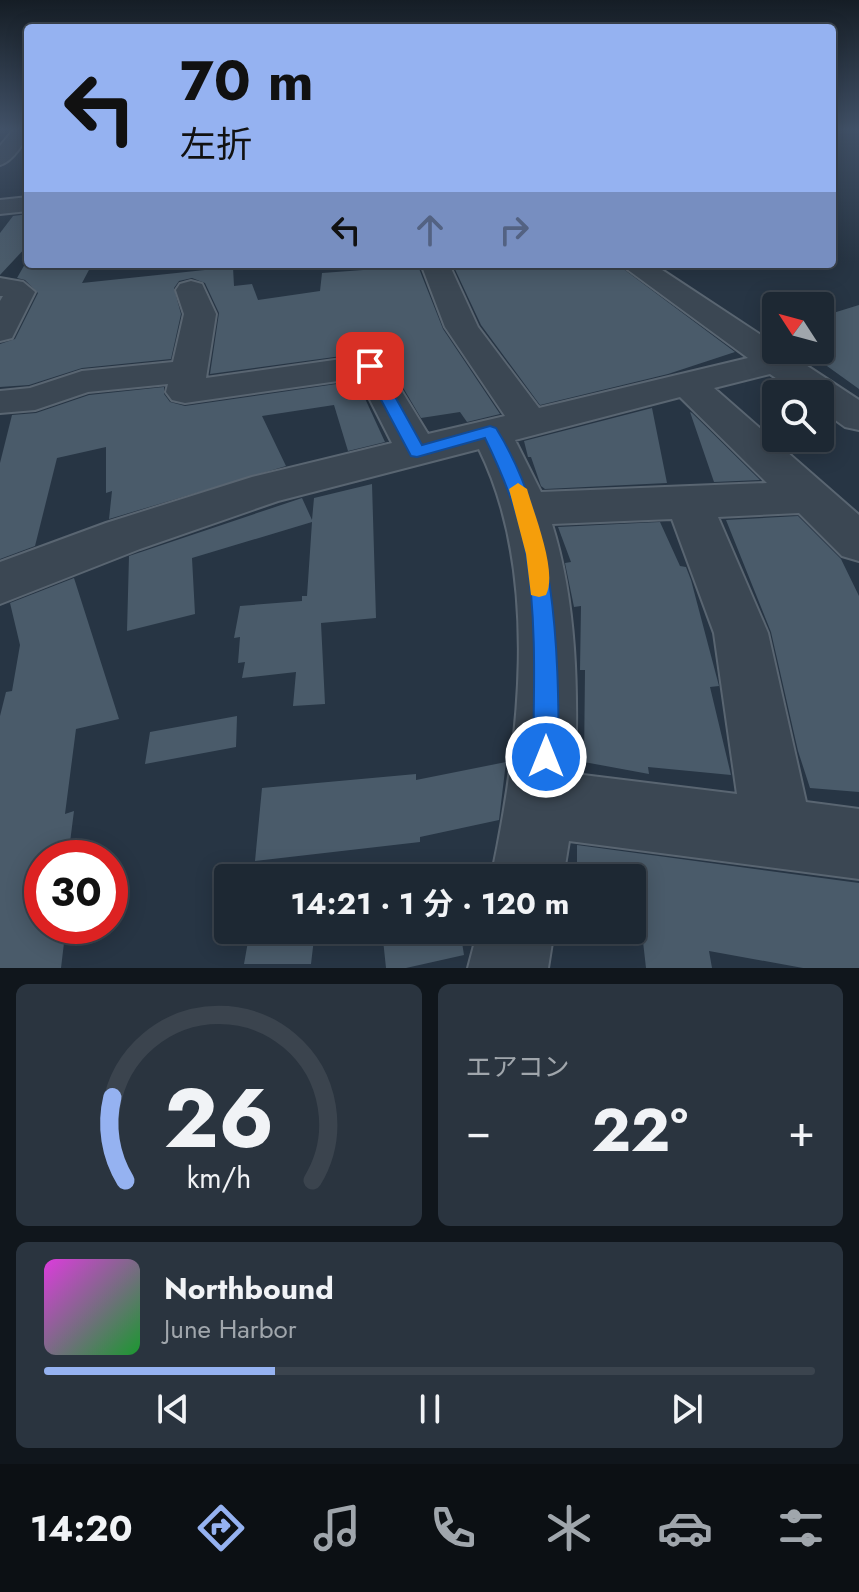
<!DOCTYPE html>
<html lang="ja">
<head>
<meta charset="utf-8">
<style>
	body { margin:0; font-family:Jost,"Noto Sans JP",sans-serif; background:#2a343f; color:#f1f3f6; height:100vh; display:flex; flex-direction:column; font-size:30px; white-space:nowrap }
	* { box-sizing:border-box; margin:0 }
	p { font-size:26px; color:#a0a6ac }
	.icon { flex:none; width:44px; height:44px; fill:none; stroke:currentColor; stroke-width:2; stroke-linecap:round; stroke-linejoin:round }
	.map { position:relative; height:968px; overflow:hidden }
	.panel { display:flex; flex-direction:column; gap:16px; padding:16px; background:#10161c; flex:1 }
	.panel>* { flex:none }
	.top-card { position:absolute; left:24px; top:24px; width:812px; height:244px; border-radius:8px; box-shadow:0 4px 20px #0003,0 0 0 2px #3b444e; background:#95b2f1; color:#111; overflow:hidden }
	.needle { width:52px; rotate:306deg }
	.buttons { position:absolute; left:762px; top:292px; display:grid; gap:16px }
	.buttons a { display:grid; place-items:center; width:72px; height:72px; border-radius:8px; background:#1d2833; box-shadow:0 4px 20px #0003,0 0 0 2px #3b444e; font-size:40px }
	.speed { position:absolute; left:24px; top:840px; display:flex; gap:16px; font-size:40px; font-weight:700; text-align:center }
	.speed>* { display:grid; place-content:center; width:104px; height:104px; border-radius:50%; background:#1d2833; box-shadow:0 4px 20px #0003,0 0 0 2px #3b444e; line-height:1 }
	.speed .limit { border:12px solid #d22; background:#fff; color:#111 }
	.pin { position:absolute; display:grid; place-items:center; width:68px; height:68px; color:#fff; margin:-34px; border-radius:16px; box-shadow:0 4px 12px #0006 }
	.me { position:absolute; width:88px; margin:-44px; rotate:0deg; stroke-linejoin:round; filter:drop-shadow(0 0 6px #0008) }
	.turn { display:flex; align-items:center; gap:28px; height:168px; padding:0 24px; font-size:36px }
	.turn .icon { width:104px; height:104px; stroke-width:2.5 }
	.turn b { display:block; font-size:56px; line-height:68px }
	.lanes { display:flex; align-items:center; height:76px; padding:0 24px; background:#0003; justify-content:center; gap:40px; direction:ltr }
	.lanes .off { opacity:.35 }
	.big { font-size:60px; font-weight:700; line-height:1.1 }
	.panel .tile { flex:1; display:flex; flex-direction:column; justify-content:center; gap:12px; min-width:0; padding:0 28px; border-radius:12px; background:#2a343f }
	.panel .dial { align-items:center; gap:0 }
	.dial svg { height:208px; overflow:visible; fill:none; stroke:#3b444e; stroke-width:7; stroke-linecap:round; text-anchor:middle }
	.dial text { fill:#f1f3f6; stroke:none }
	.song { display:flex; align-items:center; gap:24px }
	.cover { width:96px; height:96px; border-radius:12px; background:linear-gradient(135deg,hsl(300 70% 55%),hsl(130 70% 35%)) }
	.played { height:8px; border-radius:4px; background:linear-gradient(90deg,#95b2f1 30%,#3b444e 30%) }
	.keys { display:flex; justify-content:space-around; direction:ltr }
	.heat { display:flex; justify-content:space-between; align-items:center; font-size:44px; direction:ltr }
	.panel .tiles { flex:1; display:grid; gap:16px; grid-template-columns:1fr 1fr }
	.tile:last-child { grid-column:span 2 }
	.trip { position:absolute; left:214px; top:864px; width:432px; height:80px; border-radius:8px; background:#1d2833; box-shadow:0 4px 20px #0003,0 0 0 2px #3b444e; font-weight:700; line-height:80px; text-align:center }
	.tabs { display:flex; height:128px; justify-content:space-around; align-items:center; background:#0c1014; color:#a0a6ac }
	.tabs .icon { width:56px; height:56px }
	.tabs .current { color:#95b2f1 }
	.tabs b { font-size:36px; color:#f1f3f6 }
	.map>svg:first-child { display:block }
	.building { fill:#4a5b6a }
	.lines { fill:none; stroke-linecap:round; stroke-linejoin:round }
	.minor-casing { stroke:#596571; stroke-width:4 }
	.minor { fill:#3b4753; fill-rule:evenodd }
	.route { fill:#1a73e8; stroke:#114b97; stroke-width:2 }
	.slow { fill:#f59e0b }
</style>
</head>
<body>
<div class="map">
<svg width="859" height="968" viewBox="0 0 859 968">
	<rect width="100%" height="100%" fill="#273544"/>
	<path class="building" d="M28 214V245L0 275V233L13 216Z
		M25 264H85L83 268H90L82 283 233 267 234 286 252 284 258 300 320 291 322 273 418 266 443 329 500 414 467 422 460 412 421 418 385 357 371 352 210 374 219 313 205 283 192 278 179 281 174 288 181 314 171 359 82 368 29 385 0 387V344L15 339 38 293 25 280 17 278Z
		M578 264 585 270 618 265 735 352 668 374 540 405 481 325 453 265Z
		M859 305V389L820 361V317Z
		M357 381 385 442 348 451 334 405 262 416 286 466 109 519 112 491 106 493V447L57 458 35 546 0 559V463L12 415 36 413 89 395 164 387V394L170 402 185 406Z
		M652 408 667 483 545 489 541 486 531 457H528L524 441Z
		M690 412 692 413 760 480 714 482Z
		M372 484 376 618 321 623 325 704 293 706 296 672 242 678 245 662 238 663 240 637 234 638 240 606 302 601V596H307L312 522 192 558 195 614 127 631 129 556 302 498 312 520 314 498Z
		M798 516 841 559 859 596V792L810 788 798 751 771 632 726 520Z
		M660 522 680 566 686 567 691 580 719 686 710 687 731 775 648 767 649 774 584 762 585 670H580L581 606 574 607 565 563 571 562 558 527Z
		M74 578 119 719 76 729 65 814 74 811 68 858H42V926H66L61 968H0V716L6 692 12 691 20 645 10 603Z
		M237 716 236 747 145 764 150 732Z
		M506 762 499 820 420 837V842L255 861 262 788 416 774V780Z
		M577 845 859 883V968H803L709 951 712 968H646L641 924 632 923V878H577Z
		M250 930H315L311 964H244Z
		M382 930H460L464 955 406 968H386Z"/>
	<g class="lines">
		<g class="minor-casing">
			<path id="minor" d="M15 128H28C28 140 12 162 0 165V146Z
				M28 197V211L0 214V200Z
				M421 264H449L478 327 539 408 748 358 620 264H653L776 345V350H783L859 400V430L845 427 820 409V394H799L770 374 714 388 859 515V561L842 556 799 513 718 517 768 633 806 802 859 809V879L569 841 563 878H491C519 745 541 575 479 449L278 501 140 549 0 604V562L106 523 252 477 392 443 359 378 185 403 172 400 166 392 168 384 88 392 35 410 0 413V391L30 388 82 371 173 362 184 314 176 290 180 284 191 281 202 284 216 314 206 378 370 355 382 359 428 434 505 416 445 327ZM680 397 767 483 541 492 515 440ZM672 519 714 633 737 794 575 774C578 691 577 604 552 524Z
				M0 278 23 282 35 292 12 338 0 341V301L3 296H0Z
				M478 930H554L548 968H468Z"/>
		</g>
		<use href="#minor" class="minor"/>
	</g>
	<linearGradient id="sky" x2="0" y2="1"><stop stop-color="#151d25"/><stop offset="0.49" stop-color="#415167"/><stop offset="1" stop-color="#415167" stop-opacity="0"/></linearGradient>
	<rect width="859" height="263" fill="url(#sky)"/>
	<path class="route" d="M370 361 378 366 422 445 490 426 496 428C557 526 558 645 559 757L555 767 546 770 537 767 533 757C534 690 537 620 526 554 519 513 503 475 485 438L417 457 411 456 363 366Z"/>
	<path class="slow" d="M518 483 527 489C534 514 558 572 546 595L539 597 531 595 526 554 509 489Z"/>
</svg>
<div class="buttons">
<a><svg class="needle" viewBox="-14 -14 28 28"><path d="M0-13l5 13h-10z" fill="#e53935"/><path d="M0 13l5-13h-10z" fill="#a0a6ac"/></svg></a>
<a><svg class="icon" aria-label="search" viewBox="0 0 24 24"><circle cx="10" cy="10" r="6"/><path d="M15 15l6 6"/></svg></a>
</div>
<div class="speed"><div class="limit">30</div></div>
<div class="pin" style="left:370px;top:366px;background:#d93025"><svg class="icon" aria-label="arrive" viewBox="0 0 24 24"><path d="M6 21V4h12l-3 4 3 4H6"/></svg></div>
<svg class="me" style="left:546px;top:757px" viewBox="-20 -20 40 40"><circle r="17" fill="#1a73e8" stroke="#fff" stroke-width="3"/><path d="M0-11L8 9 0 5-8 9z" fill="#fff"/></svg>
<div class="trip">14:21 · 1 分 · 120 m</div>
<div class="top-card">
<div class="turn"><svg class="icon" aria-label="left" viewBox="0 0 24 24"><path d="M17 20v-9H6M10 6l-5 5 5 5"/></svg><div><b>70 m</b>左折</div></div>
<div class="lanes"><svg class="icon" aria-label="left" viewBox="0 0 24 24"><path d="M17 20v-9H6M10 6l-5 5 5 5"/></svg><svg class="icon off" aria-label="ahead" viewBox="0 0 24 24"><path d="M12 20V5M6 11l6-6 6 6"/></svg><svg class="icon off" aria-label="right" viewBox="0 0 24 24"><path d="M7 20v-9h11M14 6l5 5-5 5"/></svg></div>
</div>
</div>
<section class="panel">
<div class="tiles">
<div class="tile dial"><svg viewBox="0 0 100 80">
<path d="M14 69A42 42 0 1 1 86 69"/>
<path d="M14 69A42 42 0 0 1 9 37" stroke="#95b2f1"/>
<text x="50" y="56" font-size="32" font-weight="700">26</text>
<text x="50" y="72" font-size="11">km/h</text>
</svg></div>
<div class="tile"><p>エアコン</p>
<div class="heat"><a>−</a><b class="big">22°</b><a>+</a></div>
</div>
<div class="tile">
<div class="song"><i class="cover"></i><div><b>Northbound</b><p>June Harbor</p></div></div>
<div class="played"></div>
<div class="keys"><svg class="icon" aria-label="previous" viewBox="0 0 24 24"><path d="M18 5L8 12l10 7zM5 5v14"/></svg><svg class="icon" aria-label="pause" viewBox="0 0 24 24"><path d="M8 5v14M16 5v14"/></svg><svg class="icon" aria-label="next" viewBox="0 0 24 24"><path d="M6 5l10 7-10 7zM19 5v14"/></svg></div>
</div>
</div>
</section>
<nav class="tabs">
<b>14:20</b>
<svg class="icon current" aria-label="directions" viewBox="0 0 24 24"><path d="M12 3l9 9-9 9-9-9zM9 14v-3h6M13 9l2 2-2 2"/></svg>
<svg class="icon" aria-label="music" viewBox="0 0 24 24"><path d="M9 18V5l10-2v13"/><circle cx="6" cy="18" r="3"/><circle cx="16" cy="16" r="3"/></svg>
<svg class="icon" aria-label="phone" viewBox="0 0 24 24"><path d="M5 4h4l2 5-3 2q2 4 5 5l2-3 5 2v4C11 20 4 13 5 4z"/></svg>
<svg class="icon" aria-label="climate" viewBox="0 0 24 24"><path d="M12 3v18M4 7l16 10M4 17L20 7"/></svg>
<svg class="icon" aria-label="car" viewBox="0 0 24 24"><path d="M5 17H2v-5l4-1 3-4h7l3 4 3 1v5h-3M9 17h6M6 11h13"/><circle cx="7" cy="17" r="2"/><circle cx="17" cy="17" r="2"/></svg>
<svg class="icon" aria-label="filters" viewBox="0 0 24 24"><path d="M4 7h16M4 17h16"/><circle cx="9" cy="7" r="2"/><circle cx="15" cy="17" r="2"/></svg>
</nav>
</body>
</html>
